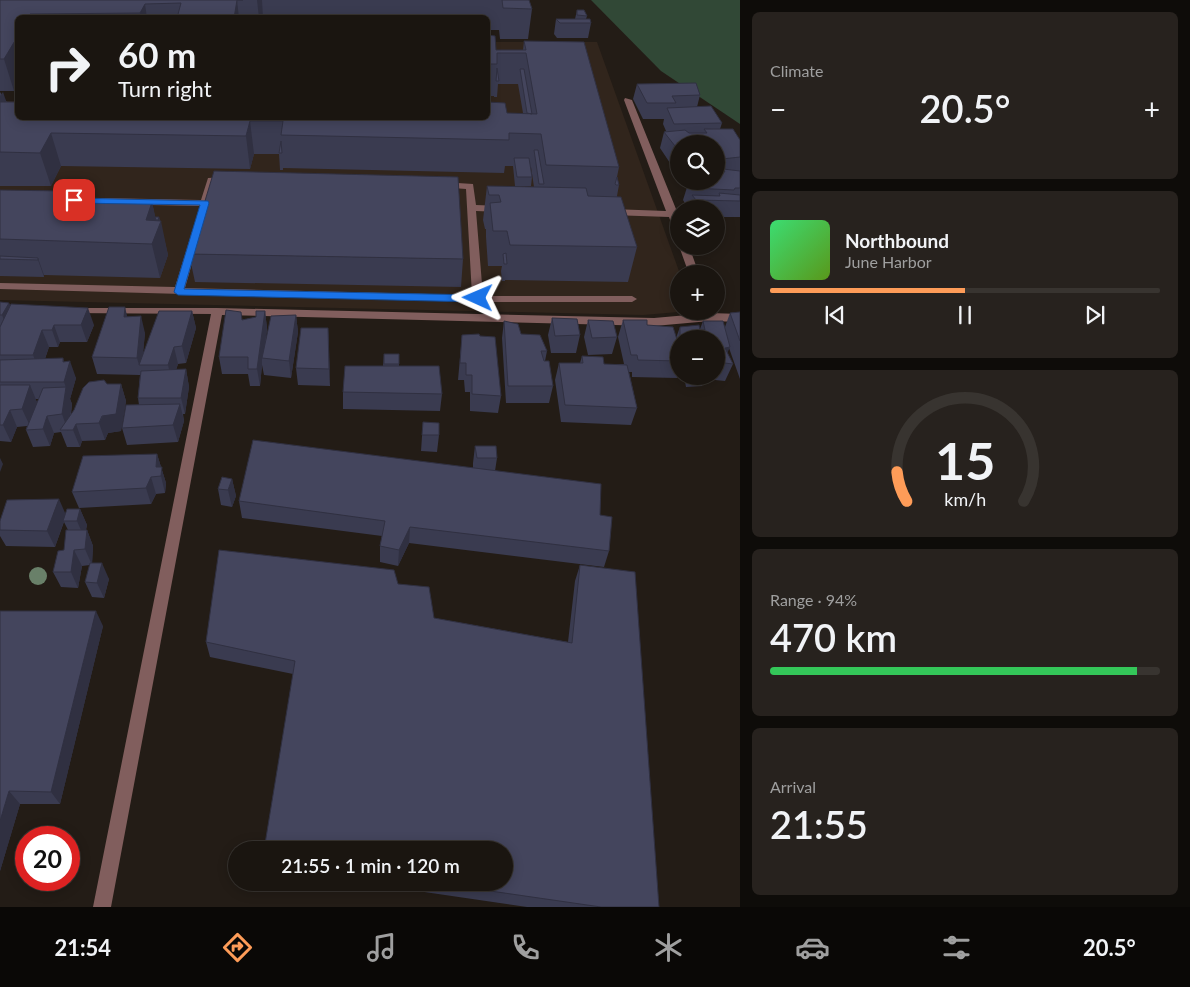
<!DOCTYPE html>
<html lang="en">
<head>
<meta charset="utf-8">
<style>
	body { margin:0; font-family:Lato,sans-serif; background:#27221e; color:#f1f3f6; height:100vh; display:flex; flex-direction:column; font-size:19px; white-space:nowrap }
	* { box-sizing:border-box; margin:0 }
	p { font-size:16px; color:#9f9f9f }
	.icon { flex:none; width:28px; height:28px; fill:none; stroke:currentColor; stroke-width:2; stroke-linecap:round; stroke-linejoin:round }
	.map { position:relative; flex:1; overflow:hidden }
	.details { display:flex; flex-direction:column; gap:12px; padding:12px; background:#0e0c09; width:450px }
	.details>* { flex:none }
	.banner { position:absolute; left:15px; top:15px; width:475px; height:105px; border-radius:8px; box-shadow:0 2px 12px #0003,0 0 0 1px #383430; background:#1a1510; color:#f1f3f6; overflow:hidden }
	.buttons { position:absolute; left:670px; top:135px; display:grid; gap:10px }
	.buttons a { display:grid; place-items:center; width:55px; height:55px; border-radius:50%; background:#1a1510; box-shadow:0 2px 12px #0003,0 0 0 1px #383430; font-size:25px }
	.speed { position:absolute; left:15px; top:826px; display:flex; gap:10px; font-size:25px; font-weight:700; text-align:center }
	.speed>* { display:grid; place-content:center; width:65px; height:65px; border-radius:50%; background:#1a1510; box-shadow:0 2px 12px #0003,0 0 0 1px #383430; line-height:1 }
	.speed .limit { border:8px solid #d22; background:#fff; color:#111 }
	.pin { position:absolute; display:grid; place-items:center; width:42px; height:42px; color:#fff; margin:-21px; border-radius:10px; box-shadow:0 2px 8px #0006 }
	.me { position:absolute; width:55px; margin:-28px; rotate:271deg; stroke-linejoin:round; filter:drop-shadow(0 0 4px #0008) }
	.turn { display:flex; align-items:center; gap:18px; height:105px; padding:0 20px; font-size:22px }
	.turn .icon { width:65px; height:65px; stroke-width:2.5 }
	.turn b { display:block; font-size:35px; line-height:42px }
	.big { font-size:38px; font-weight:600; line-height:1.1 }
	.details .tile { flex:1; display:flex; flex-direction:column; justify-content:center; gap:8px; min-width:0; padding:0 18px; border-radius:8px; background:#27221e }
	.details .dial { align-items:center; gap:0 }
	.dial svg { height:130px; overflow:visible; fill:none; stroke:#383430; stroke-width:7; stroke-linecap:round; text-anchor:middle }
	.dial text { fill:#f1f3f6; stroke:none }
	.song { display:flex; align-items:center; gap:15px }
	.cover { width:60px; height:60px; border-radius:8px; background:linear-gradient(135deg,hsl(140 70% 55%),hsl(90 70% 35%)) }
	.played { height:5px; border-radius:2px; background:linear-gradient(90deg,#fe9c58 50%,#383430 50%) }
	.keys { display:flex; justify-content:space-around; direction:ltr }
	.heat { display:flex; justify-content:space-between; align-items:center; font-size:28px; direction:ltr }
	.charge { height:8px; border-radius:4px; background:linear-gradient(90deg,#34c759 94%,#383430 0) }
	.trip { position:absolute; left:228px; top:841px; width:285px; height:50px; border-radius:25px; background:#1a1510; box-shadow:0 2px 12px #0003,0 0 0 1px #383430; font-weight:600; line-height:50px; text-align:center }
	.menu { display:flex; height:80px; justify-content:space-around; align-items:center; background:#0a0806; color:#9f9f9f }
	.menu .icon { width:35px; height:35px }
	.menu .selected { color:#fe9c58 }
	.menu b { font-size:22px; color:#f1f3f6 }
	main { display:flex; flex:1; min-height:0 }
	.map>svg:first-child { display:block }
	.built { fill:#31251c }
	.forest { fill:#314836 }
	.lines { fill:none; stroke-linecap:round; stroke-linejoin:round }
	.minor { fill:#815e5d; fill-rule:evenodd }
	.tree { fill:#698069 }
	.wall { fill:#3a3b50; fill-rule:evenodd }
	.shaded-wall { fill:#303041 }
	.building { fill:#44455d; stroke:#303041 }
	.route { fill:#1a73e8; stroke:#114b97 }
</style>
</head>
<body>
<main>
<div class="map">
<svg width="740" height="907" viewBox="0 0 740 907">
	<rect width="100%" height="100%" fill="#231c16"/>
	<path class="built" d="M488 42H597L680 274 679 311H690L643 315 0 300V101H17L18 118H488Z"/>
	<path class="forest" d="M591 0H740V124L661 71Z"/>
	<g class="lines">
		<path class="minor" d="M625 98 632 100 678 214 679 234 674 231 669 217 611 215 606 212 611 209 666 211 624 100Z
			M228 177 233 180 231 182 215 183 185 288 472 295 466 189 439 187 437 185 442 182 473 184 476 205 501 206 506 209 501 212 476 211 483 296H632L637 299 632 302H478L0 289V283L175 287 200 206 50 203 45 200 50 197 201 200 208 178Z
			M679 246H689L699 274H689Z
			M72 308H217L654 318 710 313 740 314V322L710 321 654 326 222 315 111 907H93L211 314 68 313 67 311Z"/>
	</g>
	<circle class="tree" cx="38" cy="576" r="9"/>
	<path class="wall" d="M0 0H529L532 9 528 39H500L499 30H488V18H18L14 91H0Z
		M577 10 587 16 586 19 591 23 588 38H557L554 34 556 19H575Z
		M488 35 496 50H523L524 41 619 167 617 177 619 185 617 196 637 247 628 282 505 280V281H502L501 271 502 266H488L486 237V229H485L483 220 487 186 534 187 531 167H530L532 177 531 186H515L513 166H505L504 173 283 168V170H280L279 154H254L250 169 61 166 51 186H0V92L18 118H488L507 113H523L518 84H498L497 97H494V96H488Z
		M637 84 700 95 697 107 722 123 720 129 740 140V217H716V209H688L689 205H686L683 200 688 184 694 183 695 181H716V144H679V162L670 163 660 148 664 132 666 131 663 124 664 119H643L633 99Z
		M0 190 66 201 152 202 155 217H159L168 255 160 278 44 275V277L0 276Z
		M189 254 463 259 461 287 195 282Z
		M0 302 9 303 10 306 94 325 87 342H60L58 347H49L45 359 64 362 76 378 70 399 72 404 71 415 107 384H121L126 401 121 431 108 433 105 440 82 441 80 447H67L61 432 54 433 50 446 33 447 26 430 27 426 17 427 11 442 0 441ZM35 399H39L35 409 37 402Z
		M192 311 196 328 186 363 178 364 176 370 186 369 189 387 185 414H183L184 421 178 442 127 445 122 428 139 405 138 398 140 375 97 374 92 357 127 317 145 333 143 352Z
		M265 311 267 328 266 341 296 315 298 332 291 378 264 375 262 365 260 386H250L248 374H222L219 357 242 320 256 317Z
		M740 312V379L729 348 727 353 733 364 725 381 705 379 702 386 686 387 684 376H716V339H679V373L677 378 632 377V372H629L637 408 631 425 561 422 555 380 559 363H580L582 356 604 364H624L618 337 623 320 647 325 676 338 680 327 700 329 703 321 725 327 730 313Z
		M552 318 580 335 576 353H551L548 335Z
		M588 320 617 337 612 354 588 355 584 337Z
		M504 321 521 334 547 351 545 361 553 386 549 403H506L502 338Z
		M328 328 330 386 298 385 296 368Z
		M462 335 501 396 498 413 470 411V392H465L464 380H458Z
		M384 354H399V366L442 394 440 411 343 409V392L383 366Z
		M423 422 439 435 437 452 421 451Z
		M475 446 497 458 495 471 600 515 609 551 604 567 409 543 398 566 380 562V546L382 536 242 518 239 501 473 468V463Z
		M157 454 166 483 165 493 156 494 151 504 79 508 72 492Z
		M232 479 236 496 232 507 221 505 218 489Z
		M80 509 87 525 86 530H87L93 546 92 563 109 579 104 598 92 597 85 582 90 565 82 566 78 588 61 587 53 572 64 550 68 530 64 522 55 547 6 546 0 536V521L65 514Z
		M580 565 659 907H527L356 882H504L293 674 210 657 206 642 398 584 434 618 568 642 575 581Z
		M0 611 103 626 60 804H20L0 871Z"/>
	<path class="shaded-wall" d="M237 0 239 18H234Z
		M257 0H262L263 18H259Z
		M145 4 147 18H141L140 13Z
		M18 38V84L14 91 4 59 16 39Z
		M3 92 14 124 0 112V96Z
		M250 121 254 154 250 169 246 136Z
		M51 133 61 166 51 186 40 153Z
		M63 191 71 218 58 200Z
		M152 202 158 229 159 226 158 220 159 217 160 223 161 221 168 255 160 278 146 220Z
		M38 258 44 275V277L38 260Z
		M9 303 16 320 9 332 2 315Z
		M125 307 129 324 124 317Z
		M88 308 94 325 87 342 81 325Z
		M192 311 196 328 186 363 182 346Z
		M265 311 267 328 263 358H262V365L260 386 257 369Z
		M296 315 298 332 291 378 289 361Z
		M141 316 145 333 142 365H139L137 358Z
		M54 325 60 342 58 347 52 330Z
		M328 328 329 346 330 386 329 369Z
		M42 330 49 347 40 372 33 355Z
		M174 347 178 364 172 382 168 365Z
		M730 347 723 363 725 348Z
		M63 358 67 370 70 361 76 378 70 399 64 382Z
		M186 369 189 387 185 414 181 398Z
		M121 384 126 401 121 431 108 433 105 440 99 423Z
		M30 385 37 402 30 426 22 409Z
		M66 387 72 404 68 431 62 414Z
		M180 404 184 421 178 442 173 425Z
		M10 410 17 427 11 442 3 425Z
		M47 416 54 433 50 446 43 429Z
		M76 424 82 441 80 447 73 430Z
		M157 454 166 483 165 493 161 476 156 467Z
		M0 458 3 464 0 472Z
		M151 477 156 494 151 504 146 488Z
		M232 479 236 496 232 507 228 490Z
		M59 499 66 515 55 547 47 531Z
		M80 509 87 525 84 537 77 521Z
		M410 527 409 543 398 566 399 550Z
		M87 530 93 546 92 565 85 549Z
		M74 550 82 566 78 588 71 572Z
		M102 563 109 579 104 598 97 583Z
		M96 611 103 626 60 804 51 792Z
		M9 791 20 804 0 871V821Z"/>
	<path class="building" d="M0 0H243H237L234 18H177L181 3 145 4 140 13 30 14 28 18H18V38L16 39 4 59H0Z
		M502 0H529L532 9 503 8Z
		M577 10H584L587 16 577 15Z
		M316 17H365V18H316Z
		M556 19H590L591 23H560Z
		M488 35 495 36 496 50H526L524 41 584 42 619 167 546 165 541 134 509 133V140L281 135 283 121H250L246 136 51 133 40 153 0 152V102H18V118H488V102L505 103 507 113 537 114 526 53H497V64H488Z
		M497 68 499 81H496Z
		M520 69H524L532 114 527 113Z
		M696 83 700 95 672 96 676 103H647L637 84Z
		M711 106 722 123 674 124 667 108Z
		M704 129H733L740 140V157L722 159 718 155 716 156V144H679V146H675L664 132 685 130 689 133H707Z
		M281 141 282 153H279Z
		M534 150H538L544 184H539Z
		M514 158H529L532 177H517Z
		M723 169 740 171V188H735L734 190 692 188 688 184 699 183 698 181H716V171L725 172Z
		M214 171 458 177 463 259 189 254Z
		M617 177 619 185H616L615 184Z
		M487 186 586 188 588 196 621 197 637 247 510 245 507 231H493L490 203 501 202 499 195H489Z
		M0 190 63 191 58 200 152 202 146 220 161 221 152 244 0 239Z
		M719 193 740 195V201L696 200 692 195 720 196Z
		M155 217H159L158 220H156Z
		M506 253 507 264H504L503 254Z
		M0 256 38 258V260L0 259Z
		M0 302 9 303 2 315H0Z
		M11 304 88 308 81 325H54L52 330H42L33 355H0V327Z
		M109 307H125L124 317 141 316 137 358 92 357Z
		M226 310 241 312 242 320 256 317V311H265L257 369H248V357H219Z
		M159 311H192L182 346 174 347 168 365H139Z
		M740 312V341L730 313Z
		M296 315 289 361 262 358 271 316Z
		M552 318 577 319 580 335 555 336Z
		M588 320 613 321 617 337 592 338Z
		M623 320H647V325L673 327 679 346V361L638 360 637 355H631Z
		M504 321 518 324 521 334 540 335 547 351H541L544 361H549L553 386H508Z
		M703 321H723L730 347 725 348 733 364 716 362V339H687L686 338H680V327L699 325 700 330H705Z
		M301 328H328L329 369 296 368Z
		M479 334 480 336 495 337 501 396 472 394V375H466V363H460L462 335Z
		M384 354H399V364H384Z
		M582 356 603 357 604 364 627 365 637 408 565 405 559 363H583Z
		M63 358V362L70 361 64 382H0V360Z
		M345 366H439L442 394 343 392Z
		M186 369 181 398H138L141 371Z
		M104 380 107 384H121L116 414 102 416 99 423 76 424 73 430H60L74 410 83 388 89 382Z
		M0 385H30L22 409 10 410 3 425H0Z
		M66 387 62 414 47 416 43 429 26 430 43 388Z
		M180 404 173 425 122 428 126 405Z
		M423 422 439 423V435H422Z
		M253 440 601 484 600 515 612 517 609 551 410 527 399 550 380 546 385 521 239 501Z
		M475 446H496L497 458H477Z
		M157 454 156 467H162L161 476 151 477 146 488 72 492 83 456Z
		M222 477 232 479 228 490 218 489Z
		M59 499 47 531 0 530V521L7 500Z
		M67 509H80L77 521H63Z
		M66 530H87L85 549 74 550 71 572H53L58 551 64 550Z
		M219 550 394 570 398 584 429 587 434 618 572 643 580 565 635 572 659 907H601L428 882H504V850H264L295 661 206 642Z
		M90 563H102L97 583 85 582Z
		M0 611H96L51 792 9 791 0 821Z"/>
	<path class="route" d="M71 198 208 201 209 203 184 289 478 295 483 298 478 302 178 295 174 292 200 205 74 203 71 202Z"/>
</svg>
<div class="buttons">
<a><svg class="icon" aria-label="search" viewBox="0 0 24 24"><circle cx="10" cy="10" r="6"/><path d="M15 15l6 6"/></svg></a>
<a><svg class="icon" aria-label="layers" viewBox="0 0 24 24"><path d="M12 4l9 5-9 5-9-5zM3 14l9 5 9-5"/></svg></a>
<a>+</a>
<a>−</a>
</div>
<div class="speed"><div class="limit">20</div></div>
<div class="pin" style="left:74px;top:200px;background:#d93025"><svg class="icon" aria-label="arrive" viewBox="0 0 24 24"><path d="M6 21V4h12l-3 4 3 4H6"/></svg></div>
<svg class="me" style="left:478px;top:298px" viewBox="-20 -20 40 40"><path d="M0-17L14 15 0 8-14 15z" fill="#1a73e8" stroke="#fff" stroke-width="4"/></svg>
<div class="trip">21:55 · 1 min · 120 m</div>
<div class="banner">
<div class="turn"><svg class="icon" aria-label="right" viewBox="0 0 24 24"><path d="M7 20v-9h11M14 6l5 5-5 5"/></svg><div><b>60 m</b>Turn right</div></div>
</div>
</div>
<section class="details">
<div class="tile"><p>Climate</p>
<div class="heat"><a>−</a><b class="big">20.5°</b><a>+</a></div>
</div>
<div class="tile">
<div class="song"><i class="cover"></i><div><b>Northbound</b><p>June Harbor</p></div></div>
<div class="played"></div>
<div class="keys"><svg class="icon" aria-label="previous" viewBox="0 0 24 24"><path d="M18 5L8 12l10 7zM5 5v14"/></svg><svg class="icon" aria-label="pause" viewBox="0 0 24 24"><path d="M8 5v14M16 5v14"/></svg><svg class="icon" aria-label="next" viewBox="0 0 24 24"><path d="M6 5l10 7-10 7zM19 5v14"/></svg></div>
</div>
<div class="tile dial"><svg viewBox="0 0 100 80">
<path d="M14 69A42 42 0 1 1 86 69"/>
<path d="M14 69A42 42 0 0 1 8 51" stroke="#fe9c58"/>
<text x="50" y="56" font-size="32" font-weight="700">15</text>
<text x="50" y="72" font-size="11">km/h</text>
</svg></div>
<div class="tile"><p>Range · 94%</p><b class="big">470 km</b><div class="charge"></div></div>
<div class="tile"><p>Arrival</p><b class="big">21:55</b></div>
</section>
</main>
<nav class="menu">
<b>21:54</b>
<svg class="icon selected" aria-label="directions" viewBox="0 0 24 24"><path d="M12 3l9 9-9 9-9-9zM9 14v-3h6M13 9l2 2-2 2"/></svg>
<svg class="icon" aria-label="music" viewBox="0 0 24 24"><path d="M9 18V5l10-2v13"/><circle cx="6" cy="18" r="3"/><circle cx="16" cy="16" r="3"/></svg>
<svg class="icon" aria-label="phone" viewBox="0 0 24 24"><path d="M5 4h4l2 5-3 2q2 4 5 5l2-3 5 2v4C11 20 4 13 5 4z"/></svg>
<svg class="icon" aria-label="climate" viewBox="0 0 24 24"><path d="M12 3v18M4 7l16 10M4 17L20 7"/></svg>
<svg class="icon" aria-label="car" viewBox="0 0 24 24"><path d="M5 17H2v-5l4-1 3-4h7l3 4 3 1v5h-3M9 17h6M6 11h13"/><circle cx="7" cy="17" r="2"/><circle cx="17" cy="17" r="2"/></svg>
<svg class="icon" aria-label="filters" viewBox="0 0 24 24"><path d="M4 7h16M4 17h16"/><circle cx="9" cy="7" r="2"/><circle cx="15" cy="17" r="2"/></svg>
<b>20.5°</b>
</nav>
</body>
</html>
